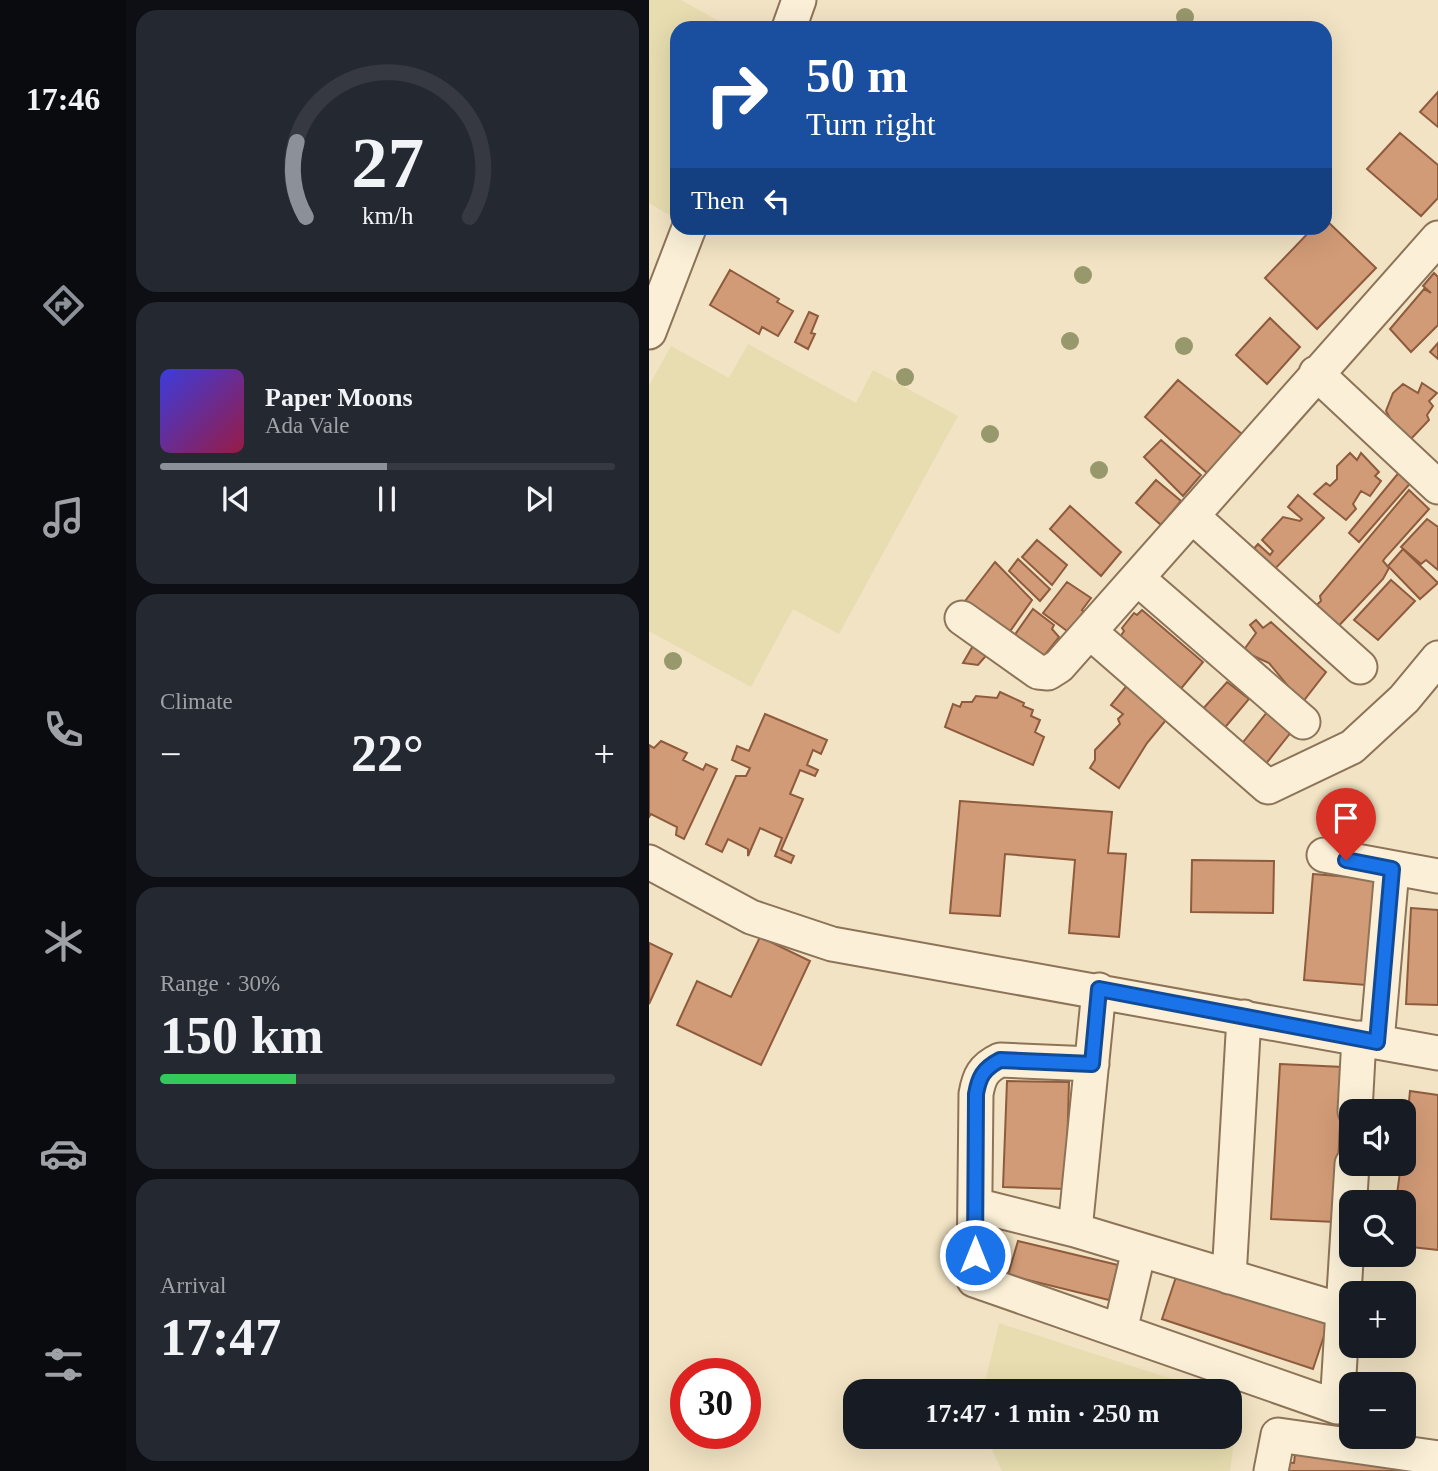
<!DOCTYPE html>
<html lang="en">
<head>
<meta charset="utf-8">
<style>
	body { margin:0; font-family:"Times New Roman",serif; background:#242831; color:#f1f3f6; height:100vh; display:flex; flex-direction:column; font-size:26px; white-space:nowrap }
	* { box-sizing:border-box; margin:0 }
	p { font-size:23px; color:#9ea1a6 }
	.icon { flex:none; width:38px; height:38px; fill:none; stroke:currentColor; stroke-width:2; stroke-linecap:round; stroke-linejoin:round }
	.map { position:relative; flex:1; overflow:hidden }
	.drawer { display:flex; flex-direction:column; gap:10px; padding:10px; background:#0d0f14; width:523px }
	.drawer>* { flex:none }
	.hud { position:absolute; left:21px; top:21px; width:662px; height:214px; border-radius:21px; box-shadow:0 7px 28px #0002; background:#1a4fa0; color:#fff; overflow:hidden }
	.controls { position:absolute; left:690px; top:1099px; display:grid; gap:14px }
	.controls a { display:grid; place-items:center; width:77px; height:77px; border-radius:14px; background:#171b24; box-shadow:0 7px 28px #0002; font-size:35px }
	.speed { position:absolute; left:21px; top:1358px; display:flex; gap:14px; font-size:35px; font-weight:700; text-align:center }
	.speed>* { display:grid; place-content:center; width:91px; height:91px; border-radius:50%; background:#171b24; box-shadow:0 7px 28px #0002; line-height:1 }
	.speed .limit { border:10px solid #d22; background:#fff; color:#111 }
	.pin { position:absolute; display:grid; place-items:center; width:60px; height:60px; color:#fff; margin:-72px -30px; border-radius:50% 50% 50% 0; rotate:-45deg; box-shadow:0 0 7px #0007 }
	.pin .icon { rotate:45deg }
	.me { position:absolute; width:77px; margin:-38px; rotate:0deg; stroke-linejoin:round; filter:drop-shadow(0 0 5px #0008) }
	.turn { display:flex; align-items:center; gap:24px; height:147px; padding:0 21px; font-size:32px }
	.turn .icon { width:91px; height:91px; stroke-width:2.5 }
	.turn b { display:block; font-size:49px; line-height:60px }
	.then { display:flex; align-items:center; height:66px; padding:0 21px; background:#0003; gap:14px; font-size:26px }
	.big { font-size:52px; font-weight:700; line-height:1.1 }
	.drawer .widget { flex:1; display:flex; flex-direction:column; justify-content:center; gap:10px; min-width:0; padding:0 24px; border-radius:21px; background:#242831 }
	.drawer .dial { align-items:center; gap:0 }
	.dial svg { height:182px; overflow:visible; fill:none; stroke:#363941; stroke-width:7; stroke-linecap:round; text-anchor:middle }
	.dial text { fill:#f1f3f6; stroke:none }
	.song { display:flex; align-items:center; gap:21px }
	.cover { width:84px; height:84px; border-radius:10px; background:linear-gradient(135deg,hsl(240 70% 55%),hsl(340 70% 35%)) }
	.played { height:7px; border-radius:4px; background:linear-gradient(90deg,#8c9099 50%,#363941 50%) }
	.keys { display:flex; justify-content:space-around; direction:ltr }
	.heat { display:flex; justify-content:space-between; align-items:center; font-size:38px; direction:ltr }
	.charge { height:10px; border-radius:5px; background:linear-gradient(90deg,#34c759 30%,#363941 0) }
	.trip { position:absolute; left:194px; top:1379px; width:399px; height:70px; border-radius:21px; background:#171b24; box-shadow:0 7px 28px #0002; font-weight:700; line-height:70px; text-align:center }
	main { display:flex; flex:1; min-height:0 }
	.dock { display:flex; flex-direction:column; width:126px; justify-content:space-around; align-items:center; background:#090b0e; color:#9ea1a6 }
	.dock .icon { width:49px; height:49px }
	.dock .active { color:#8c9099 }
	.dock b { font-size:32px; color:#f1f3f6 }
	.map>svg:first-child { display:block }
	.farmland { fill:#e7ddb0 }
	.building { fill:#d29b77; stroke:#8e5b3d; stroke-width:2 }
	.lines { fill:none; stroke-linecap:round; stroke-linejoin:round }
	.minor-casing { stroke:#8d7358; stroke-width:37 }
	.minor { stroke:#fbf0d7; stroke-width:33 }
	.tree { fill:#97986b }
	.route-casing { stroke:#114b97; stroke-width:18 }
	.route { stroke:#1a73e8; stroke-width:12 }
</style>
</head>
<body>
<main>
<nav class="dock">
<b>17:46</b>
<svg class="icon active" aria-label="directions" viewBox="0 0 24 24"><path d="M12 3l9 9-9 9-9-9zM9 14v-3h6M13 9l2 2-2 2"/></svg>
<svg class="icon" aria-label="music" viewBox="0 0 24 24"><path d="M9 18V5l10-2v13"/><circle cx="6" cy="18" r="3"/><circle cx="16" cy="16" r="3"/></svg>
<svg class="icon" aria-label="phone" viewBox="0 0 24 24"><path d="M5 4h4l2 5-3 2q2 4 5 5l2-3 5 2v4C11 20 4 13 5 4z"/></svg>
<svg class="icon" aria-label="climate" viewBox="0 0 24 24"><path d="M12 3v18M4 7l16 10M4 17L20 7"/></svg>
<svg class="icon" aria-label="car" viewBox="0 0 24 24"><path d="M5 17H2v-5l4-1 3-4h7l3 4 3 1v5h-3M9 17h6M6 11h13"/><circle cx="7" cy="17" r="2"/><circle cx="17" cy="17" r="2"/></svg>
<svg class="icon" aria-label="filters" viewBox="0 0 24 24"><path d="M4 7h16M4 17h16"/><circle cx="9" cy="7" r="2"/><circle cx="15" cy="17" r="2"/></svg>
</nav>
<section class="drawer">
<div class="widget dial"><svg viewBox="0 0 100 80">
<path d="M14 69A42 42 0 1 1 86 69"/>
<path d="M14 69A42 42 0 0 1 10 36" stroke="#8c9099"/>
<text x="50" y="56" font-size="32" font-weight="700">27</text>
<text x="50" y="72" font-size="11">km/h</text>
</svg></div>
<div class="widget">
<div class="song"><i class="cover"></i><div><b>Paper Moons</b><p>Ada Vale</p></div></div>
<div class="played"></div>
<div class="keys"><svg class="icon" aria-label="previous" viewBox="0 0 24 24"><path d="M18 5L8 12l10 7zM5 5v14"/></svg><svg class="icon" aria-label="pause" viewBox="0 0 24 24"><path d="M8 5v14M16 5v14"/></svg><svg class="icon" aria-label="next" viewBox="0 0 24 24"><path d="M6 5l10 7-10 7zM19 5v14"/></svg></div>
</div>
<div class="widget"><p>Climate</p>
<div class="heat"><a>−</a><b class="big">22°</b><a>+</a></div>
</div>
<div class="widget"><p>Range · 30%</p><b class="big">150 km</b><div class="charge"></div></div>
<div class="widget"><p>Arrival</p><b class="big">17:47</b></div>
</section>
<div class="map">
<svg width="789" height="1471" viewBox="0 0 789 1471">
	<rect width="100%" height="100%" fill="#f1e3c3"/>
	<path class="farmland" d="M0 0H32L82 28H28V201L20 215 0 203Z
		M99 344 207 403 224 370 309 416 190 634 144 609 102 687 0 631V386L22 346 80 378Z
		M350 1323 560 1391H334Z
		M581 1398 591 1401 581 1471H353L337 1437H581Z"/>
	<path class="building" d="M789 92V127L771 112Z
		M751 133 789 165V198L772 216 718 169Z
		M676 219 727 268 668 329 616 278 664 228H676Z
		M81 270 130 299 128 302 144 311 129 336 113 327 110 334 61 305Z
		M785 273 789 277V325L762 352 741 329 775 289 782 293 774 286Z
		M160 312 169 316 162 333 166 334 159 349 146 342Z
		M621 318 651 347 618 384 587 355Z
		M789 343V359L781 352Z
		M529 380 593 434 559 474 496 417Z
		M773 383 788 393 780 401 784 406 778 415 780 420 761 440 740 424 742 420 737 411 744 393 754 384 769 393Z
		M512 440 552 475 534 496 495 457Z
		M701 453 708 460 712 453 730 472 726 476 732 481 721 496 712 491 704 504 707 509 697 520 665 494 677 483 681 486 688 479V466Z
		M752 470 764 480 710 542 700 533Z
		M507 480 532 501 512 525 487 503Z
		M760 490 780 509 736 558 734 561 740 568 734 579 683 633 661 611 672 601 671 596Z
		M649 495 675 518 617 578 596 559 609 544 621 555 624 551 613 540 634 517 651 521 653 519 639 507Z
		M421 506 472 552 452 576 401 529Z
		M778 519 789 527V570L777 560 772 564 752 547Z
		M388 540 418 565 403 585 373 557Z
		M754 549 789 583 771 599 739 566Z
		M369 559 401 589 391 601 360 571Z
		M346 562 383 600 357 637 313 605Z
		M742 580 766 601 729 640 705 620Z
		M418 582 442 598 433 610 439 615 422 634 394 613Z
		M384 609 405 625 403 629 410 637 386 667 360 643Z
		M493 610 554 662 530 691 471 637 475 631 473 628 485 613 488 615Z
		M607 620 614 628 622 622 677 672 653 703 620 663 594 651 607 633 601 625Z
		M332 632 341 651 329 665 314 663Z
		M578 682 600 699 573 731 552 711Z
		M480 683 517 720 498 743 470 788 441 768 446 760V750L471 724 469 719 474 714 462 705Z
		M351 692 375 703 374 706 384 710 382 716 391 720 386 732 395 737 384 765 296 727 304 704 311 707 313 702H323L327 696 348 698Z
		M623 706 647 726 608 775 591 746Z
		M116 714 178 740 172 754 164 750 158 765 169 770 166 776 151 770 141 794 154 799 132 850 145 856 142 863 126 856 133 838 111 828 99 856V849L79 839 73 852 57 844 87 776H97L101 768 83 760 88 746 100 751Z
		M12 741 38 753 34 760 54 770 57 764 68 769 35 839 27 835 28 827 2 814 0 817V745L5 748Z
		M311 801 463 812 459 853 477 854 470 937 420 933 426 860 356 854 351 916 301 913Z
		M543 860 625 861 624 913 542 912Z
		M664 874 726 879 717 985 655 980Z
		M762 908 789 910V1005L757 1004Z
		M111 937 161 961 112 1065 28 1025 48 981 82 997Z
		M0 943 23 954 0 1004Z
		M631 1064 694 1067 686 1222 622 1219Z
		M358 1081 420 1082 417 1189 354 1187Z
		M761 1091 789 1095V1250L754 1246V1202H747L752 1164H754Z
		M369 1241 469 1265 460 1300 359 1275Z
		M528 1274 679 1324 664 1369 513 1319Z
		M646 1454 768 1471H634V1462L645 1463Z"/>
	<g class="lines">
		<g class="minor-casing">
			<path id="minor" d="M140 28 150 0
				M0 332 40 228
				M667 373 789 487
				M543 516 711 667
				M488 578 654 722
				M313 618 389 672 399 673 410 666 789 238
				M441 632 619 787 703 747 755 699 789 658
				M675 855 789 876
				M0 862 102 917 183 944 789 1053
				M728 1042 743 869
				M443 1064 351 1060C334 1068 330 1077 327 1094L325 1280 688 1407 703 1164
				M706 1111 710 1038
				M326 1205 426 1230 695 1311
				M426 1230 450 990
				M580 1277 595 1017
				M471 1331 490 1250
				M622 1471 629 1435 789 1458"/>
		</g>
		<use href="#minor" class="minor"/>
	</g>
	<g class="tree">
		<circle cx="536" cy="17" r="9"/>
		<circle cx="434" cy="275" r="9"/>
		<circle cx="421" cy="341" r="9"/>
		<circle cx="535" cy="346" r="9"/>
		<circle cx="256" cy="377" r="9"/>
		<circle cx="341" cy="434" r="9"/>
		<circle cx="450" cy="470" r="9"/>
		<circle cx="24" cy="661" r="9"/>
	</g>
	<g class="lines">
		<g class="route-casing">
			<path id="route" d="M326 1255 327 1094C330 1077 334 1069 351 1060L443 1064 450 989 728 1042 743 869 697 860"/>
		</g>
		<use href="#route" class="route"/>
	</g>
</svg>
<div class="controls">
<a><svg class="icon" aria-label="sound" viewBox="0 0 24 24"><path d="M4 9h4l5-4v14l-5-4H4zM17 9q2 3 0 6"/></svg></a>
<a><svg class="icon" aria-label="search" viewBox="0 0 24 24"><circle cx="10" cy="10" r="6"/><path d="M15 15l6 6"/></svg></a>
<a>+</a>
<a>−</a>
</div>
<div class="speed"><div class="limit">30</div></div>
<div class="pin" style="left:697px;top:860px;background:#d93025"><svg class="icon" aria-label="arrive" viewBox="0 0 24 24"><path d="M6 21V4h12l-3 4 3 4H6"/></svg></div>
<svg class="me" style="left:326px;top:1255px" viewBox="-20 -20 40 40"><circle r="17" fill="#1a73e8" stroke="#fff" stroke-width="3"/><path d="M0-11L8 9 0 5-8 9z" fill="#fff"/></svg>
<div class="trip">17:47 · 1 min · 250 m</div>
<div class="hud">
<div class="turn"><svg class="icon" aria-label="right" viewBox="0 0 24 24"><path d="M7 20v-9h11M14 6l5 5-5 5"/></svg><div><b>50 m</b>Turn right</div></div>
<div class="then">Then<svg class="icon" aria-label="left" viewBox="0 0 24 24"><path d="M17 20v-9H6M10 6l-5 5 5 5"/></svg></div>
</div>
</div>
</main>
</body>
</html>
